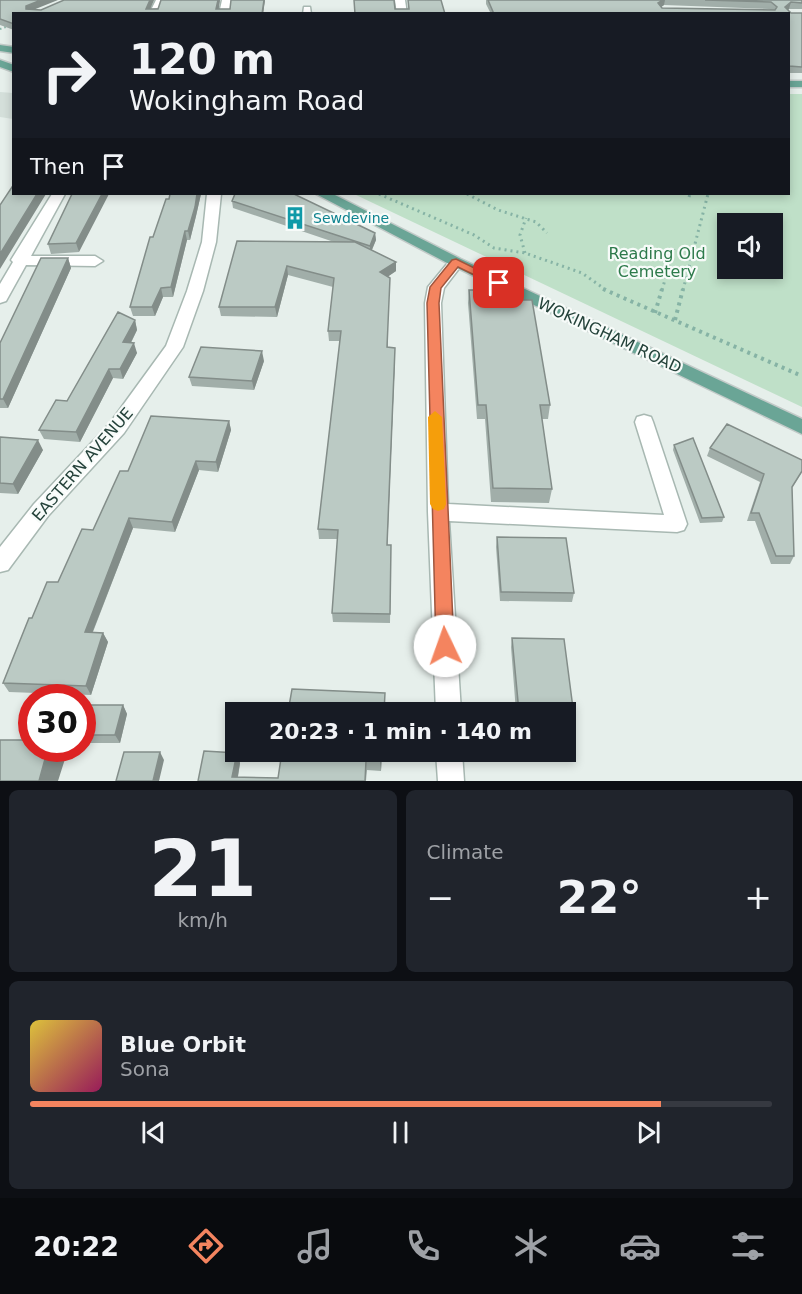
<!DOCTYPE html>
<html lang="en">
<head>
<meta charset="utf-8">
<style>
	body { margin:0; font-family:"DejaVu Sans",sans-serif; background:#20242c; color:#f1f3f6; height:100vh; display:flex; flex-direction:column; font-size:22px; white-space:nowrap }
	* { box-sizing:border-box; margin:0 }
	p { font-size:20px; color:#9ea1a6 }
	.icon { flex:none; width:33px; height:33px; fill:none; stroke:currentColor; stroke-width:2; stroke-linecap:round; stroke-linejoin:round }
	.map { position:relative; height:781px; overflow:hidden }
	.side { display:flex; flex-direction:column; gap:9px; padding:9px; background:#0d0f14; flex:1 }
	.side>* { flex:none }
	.banner { position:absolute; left:12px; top:12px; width:778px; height:183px; border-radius:0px; box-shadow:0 3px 9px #0003; background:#171b24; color:#f1f3f6; overflow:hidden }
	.buttons { position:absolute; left:717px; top:213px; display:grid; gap:12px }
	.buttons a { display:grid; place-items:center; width:66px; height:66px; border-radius:0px; background:#171b24; box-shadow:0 3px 9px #0003; font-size:30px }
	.speed { position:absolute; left:18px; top:684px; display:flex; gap:12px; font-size:30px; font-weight:700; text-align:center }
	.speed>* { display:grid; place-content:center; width:78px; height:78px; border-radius:50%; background:#171b24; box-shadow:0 3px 9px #0003; line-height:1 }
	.speed .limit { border:9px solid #d22; background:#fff; color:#111 }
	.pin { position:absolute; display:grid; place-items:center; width:51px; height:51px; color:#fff; margin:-26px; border-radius:12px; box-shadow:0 3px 9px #0006 }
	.me { position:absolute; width:66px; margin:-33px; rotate:357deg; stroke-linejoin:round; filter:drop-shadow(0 0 4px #0008) }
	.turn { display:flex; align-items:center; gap:21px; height:126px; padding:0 18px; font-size:27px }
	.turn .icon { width:78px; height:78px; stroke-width:2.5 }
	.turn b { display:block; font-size:42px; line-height:51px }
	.then { display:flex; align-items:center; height:57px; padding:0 18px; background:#0003; gap:12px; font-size:22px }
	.big { font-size:45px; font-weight:800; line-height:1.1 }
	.side .card { flex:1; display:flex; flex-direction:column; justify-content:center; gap:9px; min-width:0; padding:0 21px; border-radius:9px; background:#20242c }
	.side .dial { align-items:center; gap:0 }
	.dial b { font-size:78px; line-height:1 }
	.song { display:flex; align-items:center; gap:18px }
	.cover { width:72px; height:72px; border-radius:9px; background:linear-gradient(135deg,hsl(50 70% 55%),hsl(330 70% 35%)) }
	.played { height:6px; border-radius:3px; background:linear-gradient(90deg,#f4845f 85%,#363941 85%) }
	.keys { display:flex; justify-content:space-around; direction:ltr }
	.heat { display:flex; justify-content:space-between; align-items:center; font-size:33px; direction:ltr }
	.side .tiles { flex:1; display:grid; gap:9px; grid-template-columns:1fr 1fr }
	.card:last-child { grid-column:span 2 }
	.trip { position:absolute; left:225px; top:702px; width:351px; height:60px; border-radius:0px; background:#171b24; box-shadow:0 3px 9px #0003; font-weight:800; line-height:60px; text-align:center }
	.tab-bar { display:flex; height:96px; justify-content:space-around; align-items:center; background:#090b0e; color:#9ea1a6 }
	.tab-bar .icon { width:42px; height:42px }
	.tab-bar .current { color:#f4845f }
	.tab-bar b { font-size:27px; color:#f1f3f6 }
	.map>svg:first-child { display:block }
	.built { fill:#d4dfda }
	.green { fill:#bfe0c8; fill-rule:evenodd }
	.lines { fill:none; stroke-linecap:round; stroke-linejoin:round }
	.service-casing { stroke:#a8b8b2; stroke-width:3 }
	.minor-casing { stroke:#a8b8b2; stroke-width:3 }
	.primary-casing { stroke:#c2cac8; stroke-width:3 }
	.path-far2 { stroke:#86b3a5; stroke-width:2; stroke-dasharray:1.5 3; stroke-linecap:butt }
	.path-far1 { stroke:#86b3a5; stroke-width:3; stroke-dasharray:2 4; stroke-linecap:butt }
	.path { stroke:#86b3a5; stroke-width:4; stroke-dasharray:3 4.5; stroke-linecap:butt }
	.service { fill:#fff; fill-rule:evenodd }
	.minor { fill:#fff; fill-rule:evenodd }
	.primary { fill:#6aa596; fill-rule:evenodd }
	.wall { fill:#a1aea9; fill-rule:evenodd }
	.shaded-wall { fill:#838d89 }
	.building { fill:#bbcac4; stroke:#838d89; stroke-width:1.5 }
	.route { fill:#f4845f; stroke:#9f563e; stroke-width:1.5 }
	.slow { fill:#f59e0b }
	.labels { text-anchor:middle; stroke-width:4.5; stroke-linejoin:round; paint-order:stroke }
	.far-culture-label { font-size:14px; fill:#0d838f; stroke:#f7fbf9; text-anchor:start }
	.park-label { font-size:16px; fill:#2d7a4b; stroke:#f7fbf9 }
	.street-label { font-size:16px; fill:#24423a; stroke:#f7fbf9 }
</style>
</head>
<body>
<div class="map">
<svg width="802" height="781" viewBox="0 0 802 781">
	<rect width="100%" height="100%" fill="#e6efeb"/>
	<path class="built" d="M0 92 13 93V119L0 117Z"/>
	<path class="green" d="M789 94H802V407L354 194H789ZM728 224H772V268H728Z"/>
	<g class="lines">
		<g class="service-casing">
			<path id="service" d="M156 0H164L157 14H149Z
				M304 7H310L311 14H303Z"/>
		</g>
		<g class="minor-casing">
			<path id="minor" d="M222 0H232L229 14H219Z
				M395 0H405L407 14H397Z
				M52 194H65L31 256H95L103 261 95 266 26 265 6 301 0 303V284L13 262 11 260Z
				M207 194H221L216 242 203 291 183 347 124 433 48 516 8 570 0 572V547L34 504 110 423 166 346 187 291 202 242Z
				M456 257 464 262 444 288 441 303 448 504 664 515 635 422 637 417 644 415 651 417 653 422 687 524 684 530 677 532 449 521 461 712H436L428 512 425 303 428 287 451 259Z
				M436 752H462L464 781H438Z"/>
		</g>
		<g class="primary-casing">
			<path id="primary" d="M0 45 14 47V53L0 51Z
				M0 60 14 65V72L0 67Z
				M789 81H802V87H789Z
				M316 194H333L461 259 802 419V434L451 265Z"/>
		</g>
		<path class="path-far2" d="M0 29 14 24"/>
		<path class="path-far1" d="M379 194 474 235 494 248 525 253 582 273 606 290
			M467 194 498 210 536 222 547 233
			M689 197 690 194
			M525 253 520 235 526 218
			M662 290 674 249
			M683 290 708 194"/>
		<path class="path" d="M603 289 802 376
			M655 313 662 289
			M675 320 683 289"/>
		<use href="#service" class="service"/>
		<use href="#minor" class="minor"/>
		<use href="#primary" class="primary"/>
	</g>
	<path class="wall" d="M0 0 34 10H41L154 0 150 9 220 0 218 9H230L231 0H265L263 14H14V30L0 25Z
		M486 0H802V9H789L788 10 791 13H802V73H789V14H491L486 4ZM664 5 769 9 770 10 662 8 661 7Z
		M72 194 79 252 51 254 48 244Z
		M170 194H201L196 216 190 240H187L173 297H163L155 316H133L130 307 153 237 169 199Z
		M232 201 375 233 376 240 372 250 396 262V271L387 277 388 347 395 357 387 545H391L390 623 333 622 332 613 338 539H319L318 529 340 341H329L328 331 333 287 288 275 277 317 221 316 219 307 237 241 334 242 233 208Z
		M68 258 71 268 8 408H0V343Z
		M469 290 492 300 550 405 548 419H542L552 489 549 503 491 502 485 419H477L468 303Z
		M135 320 137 330 131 343 137 353 123 379 113 378 80 442 44 439 39 430 67 401Z
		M264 361 254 390 192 386 189 377Z
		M229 421 231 430 218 472 199 470 175 532 133 528 93 632 103 633 108 642 91 695 9 692 3 683 32 618 58 582 93 530 128 471Z
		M0 437 43 450 18 494 0 493Z
		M674 445 724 517 722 522 700 523 673 450Z
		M710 448 802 460V472L792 488 794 556 790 564H771L755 521H747L760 482 707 456Z
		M497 537 574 593 572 602 500 601 496 547Z
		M512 638 574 716 572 725 566 724V712H516L511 647Z
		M82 705H123L127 714 120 743H82Z
		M282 752H382L381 771 367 770 366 781H198L237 753 240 763 238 777 278 778Z"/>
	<path class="shaded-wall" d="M41 0H58L28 12 26 9V6Z
		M150 0H154L148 14 146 9Z
		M218 0H220L218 14 216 9Z
		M264 0H265L263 14H262Z
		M663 0H665L664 5 657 10 658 3Z
		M791 2 789 9 783 14 785 7Z
		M37 194H46L0 269V254Z
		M102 194H109L79 252 76 243Z
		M197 194H201L196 216 190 240 188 231Z
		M185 231 187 240 173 297 171 287Z
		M375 233 376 240 370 254V246Z
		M68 258 71 268 8 408 3 399Z
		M396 262V271L380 282V272Z
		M287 266 288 275 277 317 275 307Z
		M161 288 163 297 155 316 152 307Z
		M135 320 137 330 126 352 123 342Z
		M134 343 137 353 123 379 120 369Z
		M395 348V357L387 554V545Z
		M262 351 264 361 254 390 252 381Z
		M109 369 113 378 80 442 76 432Z
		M229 421 231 430 218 472 216 462Z
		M38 440 43 450 18 494 13 484Z
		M196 461 199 470 175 532 172 522Z
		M129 518 133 528 89 641 85 632Z
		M103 633 108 642 91 695 86 686Z
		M123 705 127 714 120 743 115 735Z
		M48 748H57L65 759 58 781H39Z
		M160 752 164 760 159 781H153Z
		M381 752H382L381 771 380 761Z
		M237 753 240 763 237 781 232 777Z"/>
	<path class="building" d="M0 0H41L26 6V9L41 10 64 0H150L146 9H158L161 0H218L216 9H230L231 0H264L262 14H14V24L0 19Z
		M354 0H394L395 9H409L408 0H441L445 14H355Z
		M488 0H663L658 3 662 8 775 10 777 7 771 2 705 0H802V3L791 2 785 7 791 13H802V67L789 66V14H494Z
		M14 184V194H37L0 254V205Z
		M72 194H102L76 243 48 244Z
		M170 194H197L195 207 188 231H185L171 287 161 288 152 307H130L150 237H153L166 199H169Z
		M235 194H294L375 233 370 246 232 201Z
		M237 241 355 242 396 262 380 272 390 278 387 347 395 348 387 545H391L390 614 332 613 338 530 318 529 341 331H328L334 278 287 266 275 307H219Z
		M41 258H68L3 399H0V343Z
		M469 290H491L492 300H532L550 405H540L552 489 493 488 486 405H478Z
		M118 312 135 320 123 342 134 343 120 369H109L76 432 39 430 56 400 67 401Z
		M201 347 262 351 252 381 189 377Z
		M151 416 229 421 216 462 196 461 172 522 129 518 85 632 103 633 86 686 3 683 29 618H32L47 582H58L82 529 93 530 120 471H128Z
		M727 424 802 460V471L792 487 794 556H776L759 513H751L764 474 710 448Z
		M0 437 38 440 13 484 0 483Z
		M693 438 724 517 702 518 674 445Z
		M497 537 566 538 574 593 501 592Z
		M512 638 564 639 574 716H566V712H519Z
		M292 689 385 693 384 712H288Z
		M82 705H123L115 735H82Z
		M0 740H32V748H48L39 781H0Z
		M204 751 237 753 232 777 278 778 282 752H381L380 761H366L365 781H198Z
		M124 752H160L153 781H116Z"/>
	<path class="route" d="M456 259 505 283 499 286 495 285 458 267 441 288 439 303 454 646 451 651 445 654 438 651 436 646 427 303 430 287 452 260Z"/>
	<path class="slow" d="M435 411 442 417 446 504 444 509 438 511 433 509 430 504 428 417Z"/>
	<defs>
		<g id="building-bare" transform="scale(1.8)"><path d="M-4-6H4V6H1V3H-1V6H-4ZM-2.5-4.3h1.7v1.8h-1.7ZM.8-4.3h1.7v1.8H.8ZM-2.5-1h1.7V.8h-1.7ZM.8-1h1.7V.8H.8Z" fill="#0f9aa8" stroke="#f7fbf9" stroke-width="2.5" paint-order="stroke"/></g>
	</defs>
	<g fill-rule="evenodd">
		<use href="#building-bare" x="295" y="218"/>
	</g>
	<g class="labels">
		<g class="far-culture-label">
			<text x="313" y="223">Sewdevine</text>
		</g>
		<g class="park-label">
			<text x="657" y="259">Reading Old<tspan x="657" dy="18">Cemetery</tspan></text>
		</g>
		<g class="street-label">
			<text transform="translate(610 335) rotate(25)" y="6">WOKINGHAM ROAD</text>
			<text transform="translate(82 464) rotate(-49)" y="6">EASTERN AVENUE</text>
		</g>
	</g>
</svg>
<div class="buttons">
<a><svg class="icon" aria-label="sound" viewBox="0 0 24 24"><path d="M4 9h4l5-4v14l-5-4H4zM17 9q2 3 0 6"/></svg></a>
</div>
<div class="speed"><div class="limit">30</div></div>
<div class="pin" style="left:499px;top:283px;background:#d93025"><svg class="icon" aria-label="arrive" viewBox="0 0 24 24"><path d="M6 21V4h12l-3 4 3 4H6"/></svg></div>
<svg class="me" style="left:445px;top:646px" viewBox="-20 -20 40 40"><circle r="19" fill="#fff"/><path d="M0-13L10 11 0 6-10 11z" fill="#f4845f"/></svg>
<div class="trip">20:23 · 1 min · 140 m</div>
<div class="banner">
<div class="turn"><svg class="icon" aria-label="right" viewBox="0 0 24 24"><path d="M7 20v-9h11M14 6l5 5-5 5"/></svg><div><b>120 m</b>Wokingham Road</div></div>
<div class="then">Then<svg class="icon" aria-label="arrive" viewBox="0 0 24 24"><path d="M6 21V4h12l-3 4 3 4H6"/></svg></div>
</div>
</div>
<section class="side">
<div class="tiles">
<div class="card dial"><b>21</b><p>km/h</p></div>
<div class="card"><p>Climate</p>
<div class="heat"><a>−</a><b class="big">22°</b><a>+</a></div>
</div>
<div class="card">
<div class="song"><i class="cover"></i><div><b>Blue Orbit</b><p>Sona</p></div></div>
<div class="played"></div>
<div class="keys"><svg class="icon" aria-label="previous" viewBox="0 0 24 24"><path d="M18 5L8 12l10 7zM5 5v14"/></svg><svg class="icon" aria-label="pause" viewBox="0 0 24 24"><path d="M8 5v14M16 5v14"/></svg><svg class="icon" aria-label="next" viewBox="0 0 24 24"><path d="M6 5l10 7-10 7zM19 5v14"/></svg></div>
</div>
</div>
</section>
<nav class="tab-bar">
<b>20:22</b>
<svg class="icon current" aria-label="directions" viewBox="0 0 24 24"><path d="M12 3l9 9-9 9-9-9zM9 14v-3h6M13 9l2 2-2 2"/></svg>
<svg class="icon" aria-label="music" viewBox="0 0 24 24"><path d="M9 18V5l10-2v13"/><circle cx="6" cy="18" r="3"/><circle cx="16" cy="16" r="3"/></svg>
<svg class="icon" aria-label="phone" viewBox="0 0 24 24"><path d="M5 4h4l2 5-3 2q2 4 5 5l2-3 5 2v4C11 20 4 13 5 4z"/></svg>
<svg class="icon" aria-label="climate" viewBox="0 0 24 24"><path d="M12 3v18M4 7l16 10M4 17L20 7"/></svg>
<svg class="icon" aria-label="car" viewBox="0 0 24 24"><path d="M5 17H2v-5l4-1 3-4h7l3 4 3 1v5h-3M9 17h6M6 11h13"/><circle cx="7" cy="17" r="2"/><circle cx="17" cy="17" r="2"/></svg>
<svg class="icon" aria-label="filters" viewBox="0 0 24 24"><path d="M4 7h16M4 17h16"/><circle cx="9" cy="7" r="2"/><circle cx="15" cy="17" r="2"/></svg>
</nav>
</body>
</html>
